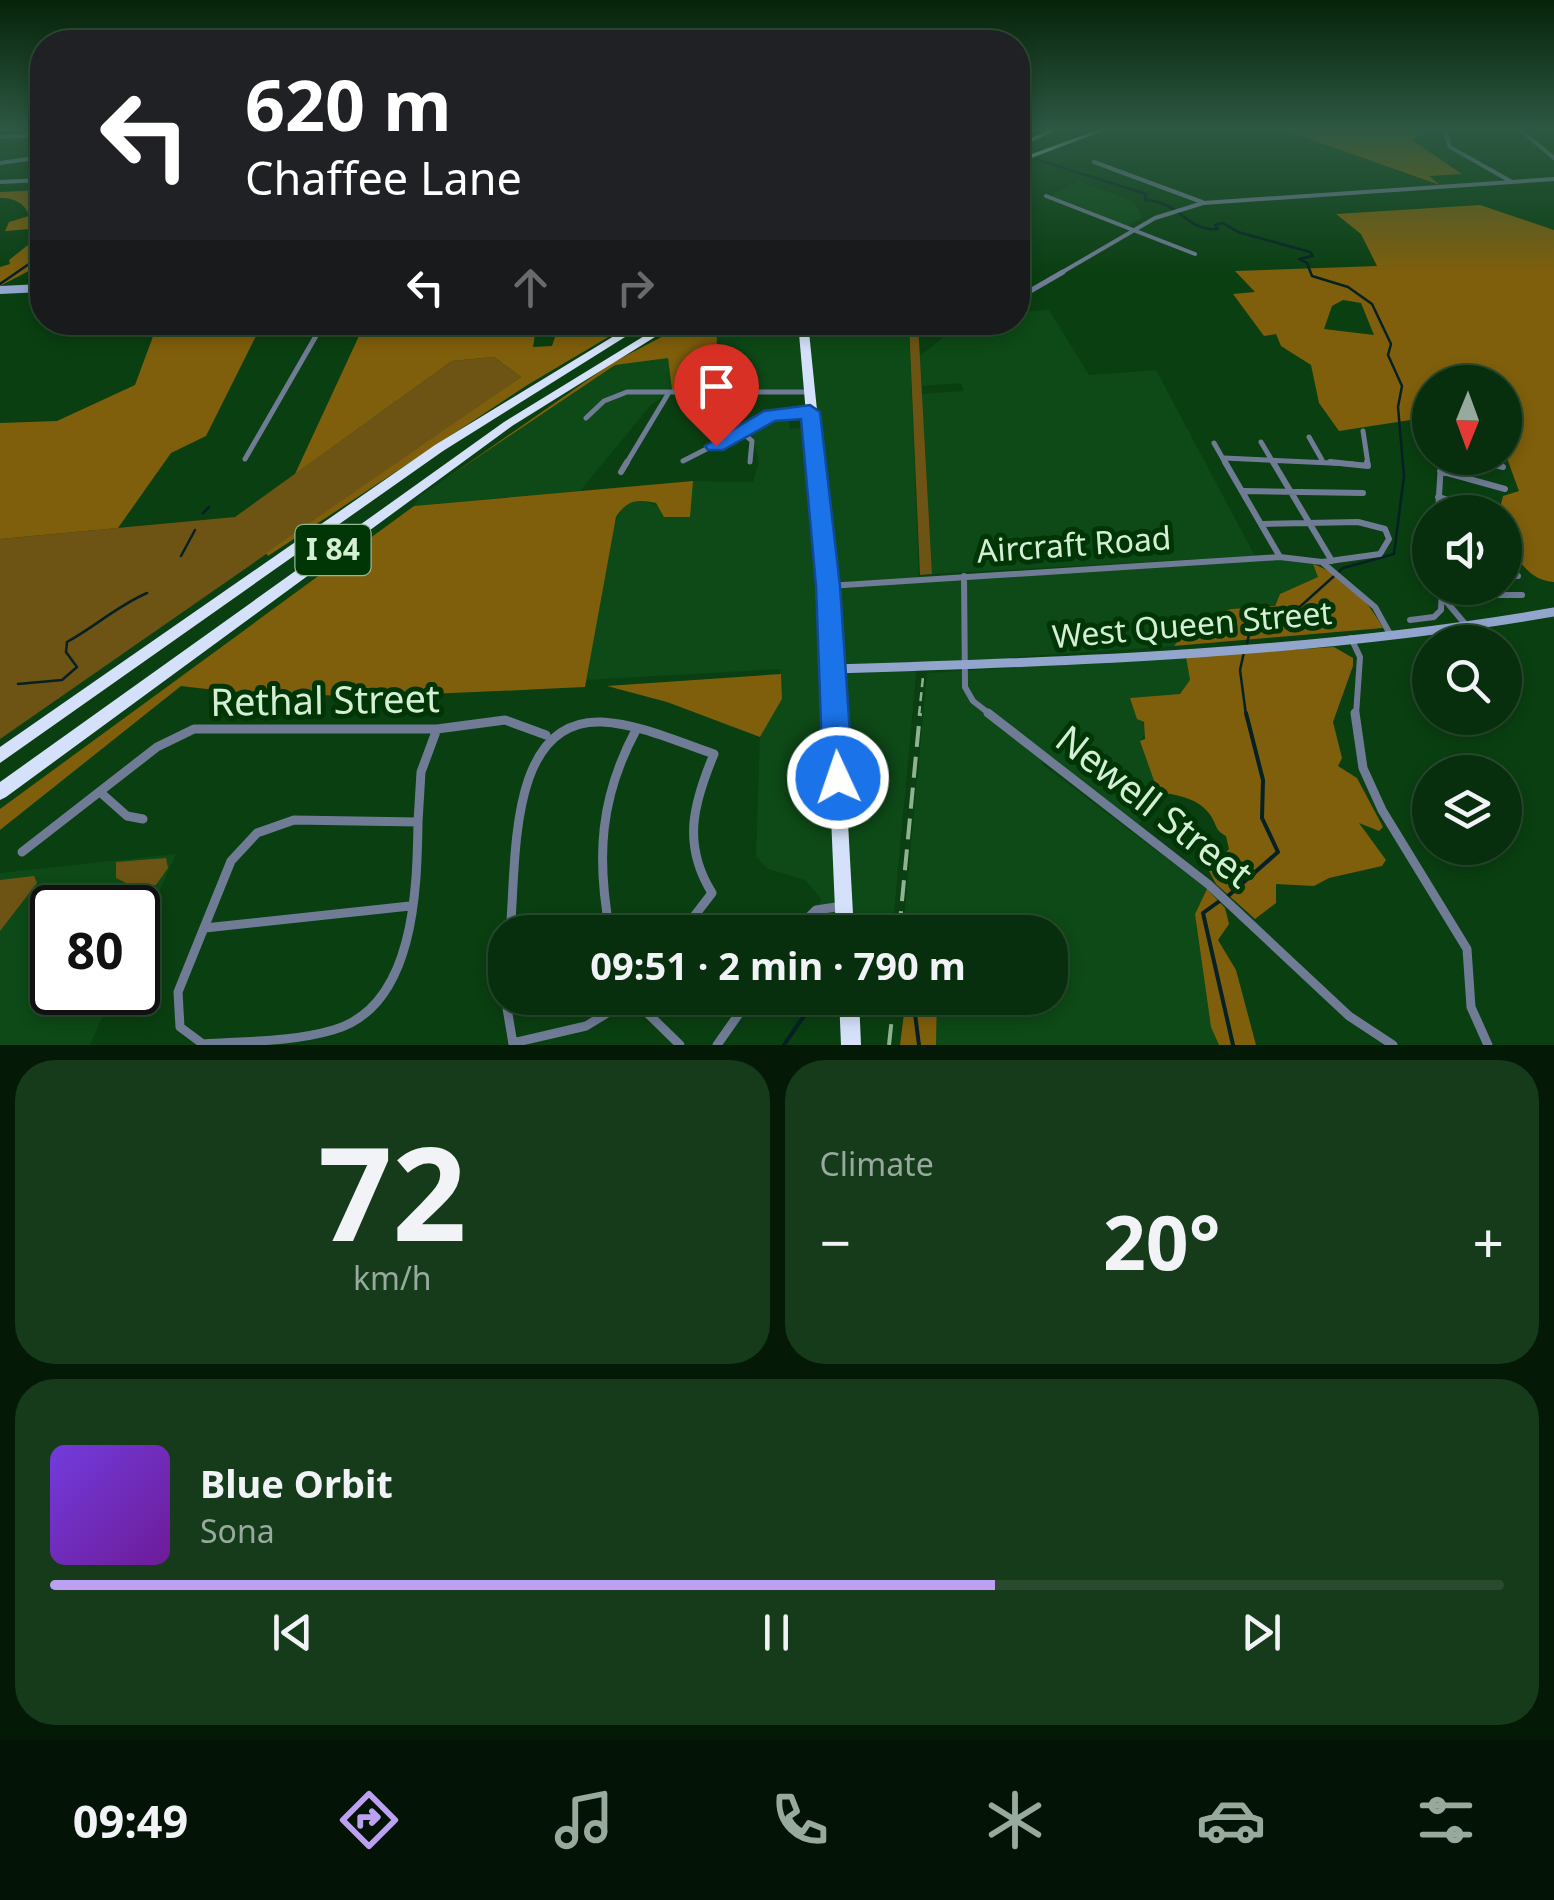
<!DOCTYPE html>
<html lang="en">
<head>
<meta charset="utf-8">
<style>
	body { margin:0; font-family:"Noto Sans",sans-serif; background:#163b1b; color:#f1f3f6; height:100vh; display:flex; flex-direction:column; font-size:38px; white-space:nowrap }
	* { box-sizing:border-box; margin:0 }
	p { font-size:32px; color:#98a99d }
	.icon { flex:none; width:55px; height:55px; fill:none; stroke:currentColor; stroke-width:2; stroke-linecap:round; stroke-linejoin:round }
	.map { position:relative; height:1045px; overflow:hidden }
	.details { display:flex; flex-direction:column; gap:15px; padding:15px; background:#041a07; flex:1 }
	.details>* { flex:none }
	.banner { position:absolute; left:30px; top:30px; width:1000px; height:305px; border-radius:40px; box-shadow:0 5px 15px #0003,0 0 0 2px #294a2e; background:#202124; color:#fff; overflow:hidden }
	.needle { width:65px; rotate:181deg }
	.controls { position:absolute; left:1412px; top:365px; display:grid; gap:20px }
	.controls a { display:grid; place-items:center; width:110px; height:110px; border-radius:50%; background:#082f0d; box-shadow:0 5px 15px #0003,0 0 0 2px #294a2e; font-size:50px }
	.speed { position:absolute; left:30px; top:885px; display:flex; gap:20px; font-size:50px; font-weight:700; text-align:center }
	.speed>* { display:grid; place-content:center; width:130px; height:130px; border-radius:50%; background:#082f0d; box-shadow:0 5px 15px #0003,0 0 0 2px #294a2e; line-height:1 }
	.speed .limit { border:5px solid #111; border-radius:15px; background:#fff; color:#111 }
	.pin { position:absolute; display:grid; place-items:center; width:85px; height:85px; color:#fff; margin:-102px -42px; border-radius:50% 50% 50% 0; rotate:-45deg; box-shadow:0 0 10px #0007 }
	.pin .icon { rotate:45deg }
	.me { position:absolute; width:110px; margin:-55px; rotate:357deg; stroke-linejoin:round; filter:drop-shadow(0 0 8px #0008) }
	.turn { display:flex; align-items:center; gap:35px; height:210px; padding:0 50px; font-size:45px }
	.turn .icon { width:130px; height:130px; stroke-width:2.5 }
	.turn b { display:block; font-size:70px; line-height:85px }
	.lanes { display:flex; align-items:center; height:95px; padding:0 50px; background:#0003; justify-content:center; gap:50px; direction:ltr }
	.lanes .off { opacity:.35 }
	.big { font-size:75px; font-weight:700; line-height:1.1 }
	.details .widget { flex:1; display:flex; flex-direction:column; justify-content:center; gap:15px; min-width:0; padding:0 35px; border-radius:40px; background:#163b1b }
	.details .dial { align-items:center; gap:0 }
	.dial b { font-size:130px; line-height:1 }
	.song { display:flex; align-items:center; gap:30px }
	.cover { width:120px; height:120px; border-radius:15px; background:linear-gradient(135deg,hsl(260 70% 55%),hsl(280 70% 35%)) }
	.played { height:10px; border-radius:5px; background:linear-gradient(90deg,#bca0f2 65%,#294a2e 65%) }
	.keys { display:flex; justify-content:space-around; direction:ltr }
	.heat { display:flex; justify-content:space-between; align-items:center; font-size:55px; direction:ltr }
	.details .tiles { flex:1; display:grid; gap:15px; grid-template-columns:1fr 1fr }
	.widget:last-child { grid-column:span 2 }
	.trip { position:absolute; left:488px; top:915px; width:580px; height:100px; border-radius:40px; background:#082f0d; box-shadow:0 5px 15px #0003,0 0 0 2px #294a2e; font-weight:700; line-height:100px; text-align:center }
	.menu { display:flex; height:160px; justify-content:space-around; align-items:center; background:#031305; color:#98a99d }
	.menu .icon { width:70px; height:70px }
	.menu .active { color:#bca0f2 }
	.menu b { font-size:45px; color:#f1f3f6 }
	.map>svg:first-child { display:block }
	.built { fill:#0d4a17 }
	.green { fill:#6e5414 }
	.forest { fill:#7f5f0b; fill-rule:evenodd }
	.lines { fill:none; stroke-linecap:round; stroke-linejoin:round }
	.stream-far1 { stroke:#062124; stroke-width:2.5 }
	.stream { stroke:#062124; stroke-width:4 }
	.street-far3 { stroke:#707c96; stroke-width:4 }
	.street-far2 { stroke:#707c96; stroke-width:5 }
	.street-far1 { stroke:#707c96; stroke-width:6 }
	.street { stroke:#707c96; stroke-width:9 }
	.secondary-far1 { stroke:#92a5cd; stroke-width:8 }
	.secondary { stroke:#92a5cd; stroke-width:9 }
	.highway { fill:#d5e1fa; fill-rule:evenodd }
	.rail-far1 { stroke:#8fb392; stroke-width:2.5; stroke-dasharray:9 5; stroke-linecap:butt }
	.rail { stroke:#8fb392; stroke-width:4; stroke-dasharray:21 10; stroke-linecap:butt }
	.route { fill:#1a73e8; stroke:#114b97; stroke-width:2.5 }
	.labels { text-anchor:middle; stroke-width:10; stroke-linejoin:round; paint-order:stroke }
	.shield { fill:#003506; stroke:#94b796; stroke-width:2.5 }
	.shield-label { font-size:30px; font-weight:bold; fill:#d4efd4 }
	.street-label { font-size:32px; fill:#d4efd4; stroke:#003506 }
	.near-street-label { font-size:38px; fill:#d4efd4; stroke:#003506 }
</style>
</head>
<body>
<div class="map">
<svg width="1554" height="1045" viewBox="0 0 1554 1045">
	<rect width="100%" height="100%" fill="#0a3f11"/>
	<path class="built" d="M1079 181 1134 202 1142 217 1127 226 1050 195Z
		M1049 310 1089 375 1156 370 1255 556 932 574 922 394 964 391 961 383 922 386 920 356 952 330 950 323 1018 322V312Z
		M717 323H909L919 583 1293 559 1313 564 1319 577 1280 594 1275 606 1231 609 1193 621 1174 646 917 664 894 913 876 932H800L822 900 805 880 768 869 756 857 760 737 782 699 780 669 586 680 609 537 624 504 639 499 689 517 693 481 753 482 759 462 750 428 788 417 790 429 817 426 812 392 716 391Z
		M668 357 672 390 650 406 580 491 414 506 420 496 615 365Z
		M1186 657 1190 680 1180 695 1130 699 1146 729 1141 741 1158 792 1150 820H1142L1137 827 1040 755 1043 765 1207 889 1195 914 1211 1027 1219 1045H936L937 998H1050V932H923L915 922 904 920 927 673Z
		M176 854 138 938V908H52V992L113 993 90 1045H0V873Z"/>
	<path class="green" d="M909 323H918L932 574 920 575Z
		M494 357 521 377 0 739V539L235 517 452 361Z
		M166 858 168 868 156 885 134 887 116 878V862Z
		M34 876 37 883 0 931V880Z"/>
	<path class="forest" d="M1281 129H1424L1412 140 1462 174 1429 176 1440 185Z
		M42 190V228L5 231 9 222 29 216C26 203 12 197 0 198V192Z
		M1480 205 1554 230V582C1522 580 1505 543 1505 512H1499L1503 496 1519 491 1505 453V382H1430V417L1339 431 1319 403 1311 365 1281 346 1276 334 1264 336 1233 294 1255 292 1235 271 1377 266 1361 234 1336 214ZM1343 300 1361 303 1374 335 1324 329 1332 306Z
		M42 234V264L0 286V267L10 264 9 260Z
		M365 323H537L533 347 552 346 555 337 566 334 575 323H632L529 384 268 556 266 553 521 377 494 357 452 361 295 474Z
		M688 323H717L716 391 672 390 668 358 615 365 444 480 612 363Z
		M261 326 206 436 171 453 118 528 0 539V423L57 421 135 385 155 331Z
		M693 481 690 517H664L656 503C637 499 627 500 616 517L585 687C450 693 314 703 181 686L0 830V809L414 506Z
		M1313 564C1342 574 1369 601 1383 628L1174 646 1193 621 1231 609 1275 606 1280 594 1318 577Z
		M1334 647 1353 658V666L1333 722 1342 758 1338 766 1357 778 1383 827 1379 831 1359 823 1386 860 1382 866 1329 878 1314 886 1276 884V903L1255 919 1216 884 1209 871 1229 849 1226 836C1215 830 1217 826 1211 816 1199 798 1178 795 1158 792L1140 741 1145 739 1144 722 1137 719 1130 698 1180 694 1190 680 1186 657Z
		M781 674 782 699 760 737 667 702 607 686Z
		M1207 889 1225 908 1229 924 1218 940 1236 970 1256 1045H1219L1211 1027 1195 914Z
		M906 998H937L936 1045H900Z"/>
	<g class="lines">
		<path class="stream-far1" d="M1018 154 1022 155
			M1035 159 1146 194 1145 200C1182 202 1186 232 1218 229L1215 225 1223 223 1238 232 1310 252 1313 256 1299 259 1307 263 1312 276 1348 287 1372 304 1391 344 1388 355 1402 386 1398 407 1404 476 1394 554 1343 568 1283 622H1258L1250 629 1247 644
			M0 284 42 255
			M203 513 209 507
			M181 556 195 530
			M1244 652 1240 670 1246 715
			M18 684 62 680 77 667 66 652 67 642C96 626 117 606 147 593"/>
		<path class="stream" d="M1228 896 1278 852 1262 818 1263 780 1246 713
			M1221 900 1203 913 1233 1045
			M913 998 919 1045
			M784 1045 808 1010 848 998"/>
		<path class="street-far3" d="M1444 129 1450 147 1512 182
			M1519 129 1554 158
			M0 137 42 135
			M1094 162 1202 202
			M0 163 42 157
			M0 182 42 180
			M1046 196 1195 254
			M1059 274 1155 218 1203 203 1554 179"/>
		<path class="street-far2" d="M1018 298 1063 272
			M804 324 831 322
			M697 414C720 415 736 426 752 441L750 462
			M586 418 604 401 627 392H808
			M1363 431 1368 464
			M1309 437 1322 460
			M1261 442 1274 464
			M1214 443 1226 464
			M1224 458 1353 464
			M1438 458 1441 463 1475 458
			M245 459 324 322
			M1474 459 1493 464
			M683 461 771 416 810 411
			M626 464 668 394"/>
		<path class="street-far1" d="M1225 462 1280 557
			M1273 462 1332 561
			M1330 462 1368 466 1367 462
			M1440 462H1449
			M1484 462 1503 467
			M1440 471 1505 489
			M621 472 627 462
			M1244 491 1363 493
			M1438 497 1485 511
			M1438 512 1441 463
			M1323 563 1375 607 1390 634
			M964 576 965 687 973 701 991 715
			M1505 576H1518
			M828 586 1280 557 1322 562 1380 554 1389 539 1385 529 1358 522 1263 524
			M1443 595H1522
			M1445 600 1466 625
			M1410 620 1434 617 1441 610 1442 588
			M1351 638 1360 657 1356 715"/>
		<path class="street" d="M988 713 1208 884 1349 1016 1393 1045
			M1355 713 1363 768 1382 810 1467 949 1471 1007 1488 1045
			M100 792 127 816 143 819
			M294 820 418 822C417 889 415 1007 333 1030 292 1042 246 1041 203 1044L180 1027 178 992 231 861 257 833Z
			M418 822 421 772 437 729
			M22 852 157 747 194 729H437L505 720 546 735
			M205 928 410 906
			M510 932C517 865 506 718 602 722 640 724 678 742 714 754 693 804 682 845 712 893L682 932
			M610 932C596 857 600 797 636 730
			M794 932 816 910 843 906
			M505 996 513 1044
			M632 998 680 1045
			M513 1043 586 1026 632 998
			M717 1045 750 998"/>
		<path class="secondary-far1" d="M0 290 42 288
			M189 322H257"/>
		<path class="secondary" d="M833 669C1073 662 1317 653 1554 612"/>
		<path class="highway" d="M1051 129H1059L1018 148V144Z
			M1100 129H1108L1018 163V159Z
			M637 322H649L443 451 0 763V747L435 445Z
			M667 322H679L512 426 6 797 0 800V782L504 422Z
			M798 322H808L835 586 854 932H836L821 586Z
			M839 998H859L861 1045H841Z"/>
		<path class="rail-far1" d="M919 715 923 677"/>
		<path class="rail" d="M899 932 920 713
			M889 1045 894 998"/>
	</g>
	<linearGradient id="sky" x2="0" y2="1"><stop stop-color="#062309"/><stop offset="0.47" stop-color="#2d5843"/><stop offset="1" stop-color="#2d5843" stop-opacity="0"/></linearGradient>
	<rect width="1554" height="275" fill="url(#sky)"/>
	<path class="route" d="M810 405 820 412 840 586 853 778 848 787 838 791 827 787 823 778 816 586 801 419 775 421 723 450H708L705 446 764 411Z"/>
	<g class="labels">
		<rect class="shield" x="295.5" y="525" width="75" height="50" rx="8"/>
		<g class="shield-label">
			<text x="333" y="560">I 84</text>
		</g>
		<g class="street-label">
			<text transform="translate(1074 545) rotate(-4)" y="11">Aircraft Road</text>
			<text transform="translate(1192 625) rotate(-5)" y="11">West Queen Street</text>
		</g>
		<g class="near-street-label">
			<text transform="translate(325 701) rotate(-1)" y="13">Rethal Street</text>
			<text transform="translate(1154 807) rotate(38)" y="13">Newell Street</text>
		</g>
	</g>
</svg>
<div class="controls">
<a><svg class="needle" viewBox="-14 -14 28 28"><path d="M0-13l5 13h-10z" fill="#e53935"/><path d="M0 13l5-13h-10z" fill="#98a99d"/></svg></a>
<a><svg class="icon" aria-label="sound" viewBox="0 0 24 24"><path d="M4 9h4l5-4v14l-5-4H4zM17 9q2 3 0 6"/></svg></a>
<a><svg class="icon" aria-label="search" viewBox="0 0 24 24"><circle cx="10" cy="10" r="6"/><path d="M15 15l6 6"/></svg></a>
<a><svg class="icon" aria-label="layers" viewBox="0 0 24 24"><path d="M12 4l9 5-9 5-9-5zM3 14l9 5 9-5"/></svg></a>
</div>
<div class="speed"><div class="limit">80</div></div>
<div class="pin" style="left:716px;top:446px;background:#d93025"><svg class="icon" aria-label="arrive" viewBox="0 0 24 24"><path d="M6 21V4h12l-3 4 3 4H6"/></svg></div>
<svg class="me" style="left:838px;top:778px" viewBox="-20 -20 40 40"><circle r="17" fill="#1a73e8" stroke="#fff" stroke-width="3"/><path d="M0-11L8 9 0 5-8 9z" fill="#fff"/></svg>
<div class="trip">09:51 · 2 min · 790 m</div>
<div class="banner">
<div class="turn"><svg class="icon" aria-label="left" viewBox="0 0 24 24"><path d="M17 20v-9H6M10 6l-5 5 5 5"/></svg><div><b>620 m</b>Chaffee Lane</div></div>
<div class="lanes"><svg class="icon" aria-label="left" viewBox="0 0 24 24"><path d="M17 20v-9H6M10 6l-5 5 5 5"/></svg><svg class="icon off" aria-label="ahead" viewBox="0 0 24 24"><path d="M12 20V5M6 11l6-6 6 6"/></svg><svg class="icon off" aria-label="right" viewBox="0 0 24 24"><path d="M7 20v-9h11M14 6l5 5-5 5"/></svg></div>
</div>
</div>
<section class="details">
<div class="tiles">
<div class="widget dial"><b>72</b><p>km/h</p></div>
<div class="widget"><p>Climate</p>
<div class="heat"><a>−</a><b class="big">20°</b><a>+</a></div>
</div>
<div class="widget">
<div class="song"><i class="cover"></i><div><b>Blue Orbit</b><p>Sona</p></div></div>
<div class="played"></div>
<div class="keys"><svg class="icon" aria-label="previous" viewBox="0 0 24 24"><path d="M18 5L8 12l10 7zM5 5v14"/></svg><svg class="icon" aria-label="pause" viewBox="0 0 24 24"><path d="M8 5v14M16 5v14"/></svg><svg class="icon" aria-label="next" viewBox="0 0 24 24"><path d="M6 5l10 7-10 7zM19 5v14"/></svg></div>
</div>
</div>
</section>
<nav class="menu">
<b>09:49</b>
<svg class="icon active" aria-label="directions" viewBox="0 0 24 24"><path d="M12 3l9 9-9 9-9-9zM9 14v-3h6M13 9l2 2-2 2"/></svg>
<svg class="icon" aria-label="music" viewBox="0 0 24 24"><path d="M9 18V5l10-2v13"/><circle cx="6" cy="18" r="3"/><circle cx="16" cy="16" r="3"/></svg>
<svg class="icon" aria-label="phone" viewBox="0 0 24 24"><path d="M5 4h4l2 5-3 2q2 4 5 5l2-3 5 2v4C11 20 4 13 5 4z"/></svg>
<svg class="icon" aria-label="climate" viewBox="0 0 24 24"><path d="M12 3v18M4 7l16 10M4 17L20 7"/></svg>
<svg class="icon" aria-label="car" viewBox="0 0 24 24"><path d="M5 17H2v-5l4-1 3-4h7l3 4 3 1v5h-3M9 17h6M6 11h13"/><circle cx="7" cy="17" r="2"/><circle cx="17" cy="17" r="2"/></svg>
<svg class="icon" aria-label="filters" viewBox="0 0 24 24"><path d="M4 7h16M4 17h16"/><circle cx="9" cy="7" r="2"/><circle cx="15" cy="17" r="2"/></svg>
</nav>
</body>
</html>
